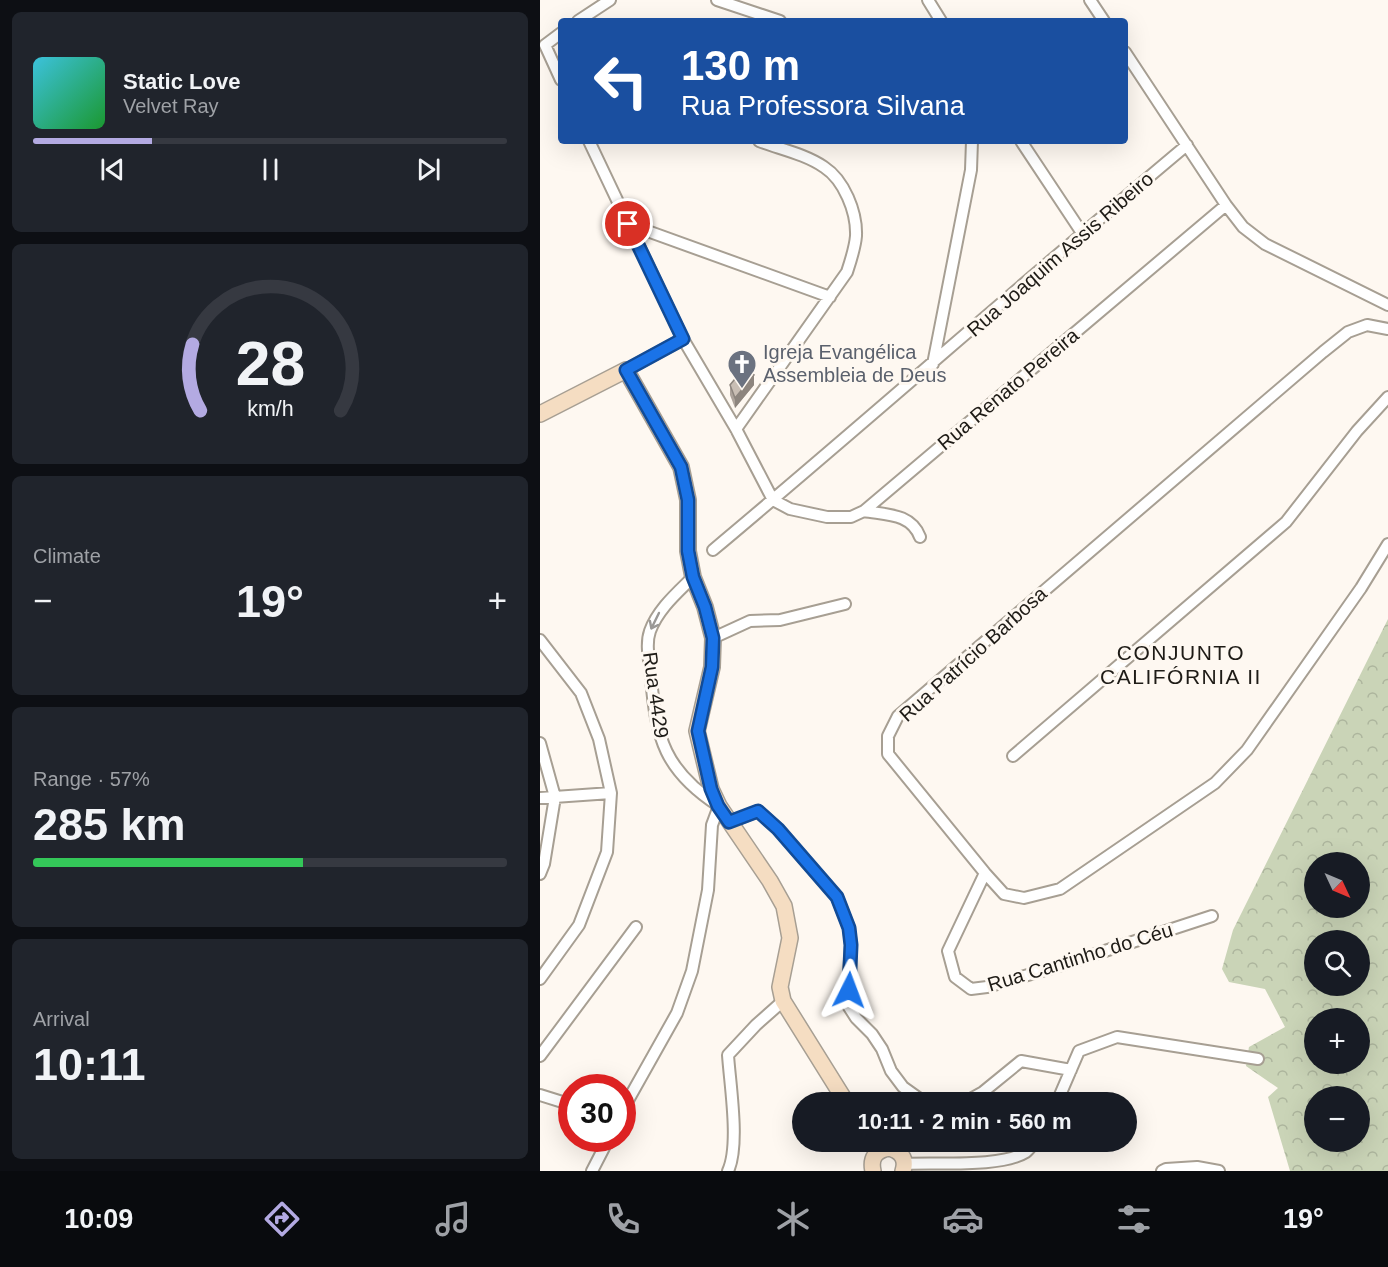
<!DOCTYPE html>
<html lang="en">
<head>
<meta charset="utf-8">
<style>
	body { margin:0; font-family:Helvetica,sans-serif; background:#20242c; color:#f1f3f6; height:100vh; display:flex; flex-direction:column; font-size:22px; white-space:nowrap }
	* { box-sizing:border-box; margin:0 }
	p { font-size:20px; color:#9ea1a6 }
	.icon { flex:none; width:33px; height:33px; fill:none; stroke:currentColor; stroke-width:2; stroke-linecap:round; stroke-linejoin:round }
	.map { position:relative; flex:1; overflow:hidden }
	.panel { display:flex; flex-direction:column; gap:12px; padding:12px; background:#0d0f14; width:540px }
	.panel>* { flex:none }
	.hud { position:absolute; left:18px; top:18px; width:570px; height:126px; border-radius:6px; box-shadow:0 6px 24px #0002; background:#1a4fa0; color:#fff; overflow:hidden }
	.needle { width:39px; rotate:134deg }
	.fabs { position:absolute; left:764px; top:852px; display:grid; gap:12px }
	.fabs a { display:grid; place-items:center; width:66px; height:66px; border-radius:50%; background:#171b24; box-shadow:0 6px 24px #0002; font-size:30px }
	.speed { position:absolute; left:18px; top:1074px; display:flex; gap:12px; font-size:30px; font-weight:700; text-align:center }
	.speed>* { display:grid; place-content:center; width:78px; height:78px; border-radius:50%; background:#171b24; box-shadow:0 6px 24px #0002; line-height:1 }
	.speed .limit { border:9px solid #d22; background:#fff; color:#111 }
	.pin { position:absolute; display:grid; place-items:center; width:51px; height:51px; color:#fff; margin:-26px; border:3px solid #fff; border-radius:50%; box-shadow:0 2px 6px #0007 }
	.me { position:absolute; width:66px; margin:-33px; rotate:3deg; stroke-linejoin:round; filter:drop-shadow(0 0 4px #0008) }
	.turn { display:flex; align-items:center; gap:21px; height:126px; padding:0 24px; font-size:27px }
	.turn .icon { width:78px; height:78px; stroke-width:2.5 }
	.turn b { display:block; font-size:42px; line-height:51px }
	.big { font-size:45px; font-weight:700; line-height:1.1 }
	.panel .card { flex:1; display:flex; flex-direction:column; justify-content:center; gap:9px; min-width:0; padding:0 21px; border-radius:9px; background:#20242c }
	.panel .dial { align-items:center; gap:0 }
	.dial svg { height:156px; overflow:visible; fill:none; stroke:#363941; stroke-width:7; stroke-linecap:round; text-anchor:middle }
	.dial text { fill:#f1f3f6; stroke:none }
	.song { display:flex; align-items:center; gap:18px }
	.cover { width:72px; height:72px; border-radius:9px; background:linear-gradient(135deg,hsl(190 70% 55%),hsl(130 70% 35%)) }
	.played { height:6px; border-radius:3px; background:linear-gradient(90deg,#b3aae2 25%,#363941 25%) }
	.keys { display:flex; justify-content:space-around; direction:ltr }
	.heat { display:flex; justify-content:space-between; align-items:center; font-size:33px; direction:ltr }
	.charge { height:9px; border-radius:4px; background:linear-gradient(90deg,#34c759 57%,#363941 0) }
	.trip { position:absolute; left:252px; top:1092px; width:345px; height:60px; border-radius:30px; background:#171b24; box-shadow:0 6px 24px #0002; font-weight:700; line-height:60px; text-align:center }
	.menu { display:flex; height:96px; justify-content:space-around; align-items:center; background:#090b0e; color:#9ea1a6 }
	.menu .icon { width:42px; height:42px }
	.menu .on { color:#b3aae2 }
	.menu b { font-size:27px; color:#f1f3f6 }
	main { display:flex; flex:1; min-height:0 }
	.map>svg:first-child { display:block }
	.forest { fill:url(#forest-crowns); fill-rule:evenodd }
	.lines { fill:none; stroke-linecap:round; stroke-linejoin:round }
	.street-casing { stroke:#a79f93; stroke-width:14 }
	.secondary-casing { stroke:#a79f93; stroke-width:18 }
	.street { stroke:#fff; stroke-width:10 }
	.secondary { stroke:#f5ddc2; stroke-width:15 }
	.wall { fill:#ada39b }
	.shaded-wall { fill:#8d857e }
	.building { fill:#c9beb4; stroke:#8d857e; stroke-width:1.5 }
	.oneway { stroke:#9a9896 }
	.route-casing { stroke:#114b97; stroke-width:15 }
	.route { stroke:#1a73e8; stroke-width:10 }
	.labels { text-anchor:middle; stroke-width:6; stroke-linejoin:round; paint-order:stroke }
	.street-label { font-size:20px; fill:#1e1b16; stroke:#fef8f1 }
	.worship-label { font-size:20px; fill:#5b616d; stroke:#fef8f1; text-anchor:start }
	.neighbourhood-label { font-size:21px; letter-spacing:1.5px; fill:#1e1b16; stroke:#fef8f1 }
</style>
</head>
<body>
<main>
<section class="panel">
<div class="card">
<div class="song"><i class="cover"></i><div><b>Static Love</b><p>Velvet Ray</p></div></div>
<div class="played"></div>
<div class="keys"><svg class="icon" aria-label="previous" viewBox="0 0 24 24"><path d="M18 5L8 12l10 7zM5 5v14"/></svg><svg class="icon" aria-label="pause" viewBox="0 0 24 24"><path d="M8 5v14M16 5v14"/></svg><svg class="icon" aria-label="next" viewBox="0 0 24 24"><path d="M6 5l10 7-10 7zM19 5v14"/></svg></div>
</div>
<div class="card dial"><svg viewBox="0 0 100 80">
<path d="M14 69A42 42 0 1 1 86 69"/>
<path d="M14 69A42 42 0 0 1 10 35" stroke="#b3aae2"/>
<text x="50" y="56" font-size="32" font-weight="700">28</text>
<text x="50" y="72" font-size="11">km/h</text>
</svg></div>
<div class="card"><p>Climate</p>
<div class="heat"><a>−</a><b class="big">19°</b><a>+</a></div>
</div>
<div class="card"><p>Range · 57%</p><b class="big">285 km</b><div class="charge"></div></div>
<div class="card"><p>Arrival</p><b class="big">10:11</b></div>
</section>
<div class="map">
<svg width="848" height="1171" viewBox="0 0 848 1171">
	<defs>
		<pattern id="forest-crowns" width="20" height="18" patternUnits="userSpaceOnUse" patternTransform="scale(1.5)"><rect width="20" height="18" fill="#cad4b7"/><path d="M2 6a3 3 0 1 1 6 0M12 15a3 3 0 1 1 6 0" fill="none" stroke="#adb59d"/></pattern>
	</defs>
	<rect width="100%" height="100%" fill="#fef8f1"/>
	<path class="forest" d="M848 619V1171H750L728 1097 738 1088 706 1066 709 1047 745 1027 725 989 689 982 682 969 693 930ZM774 862H819V908H774ZM774 940H819V986H774ZM774 1018H819V1064H774ZM774 1096H819V1142H774Z"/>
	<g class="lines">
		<g class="street-casing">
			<path id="street" d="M177 0 240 21
				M388 0 401 21
				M550 0 564 21
				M38 21 70 0
				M21 33 5 45 21 80
				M585 52 686 205 703 227 725 244 848 305
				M49 141 143 339 196 429 233 500 250 509 287 517H311L324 511 686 205
				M481 141 542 233
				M88 224 290 297
				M848 329 827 325 808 332 783 352 358 716 348 736V754L445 873 464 894 484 898 520 889 675 783 707 750 821 588 848 544
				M393 364 431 170 432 141
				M86 370 143 339
				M196 429 307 272C311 260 315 248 316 236 317 212 304 180 284 167 265 154 240 149 219 141
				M324 511C346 515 371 513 380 537
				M173 550C333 416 488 278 647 145
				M173 638 210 621 240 620 305 604
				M0 640 41 693 59 739 71 793 67 852 39 925 0 979
				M0 743 15 797 4 864 0 874
				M473 756 746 522 817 431 848 397
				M0 798 71 793
				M190 822 218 811 238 829 297 897 309 928 311 945 307 1004 316 1018 332 1034 342 1049 351 1071 363 1087 384 1102
				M445 873 408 951 415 977 431 989 447 987 522 965 672 916
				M0 1056 96 927
				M0 1095 32 1105
				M425 1102 443 1092 481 1061 531 1070
				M517 1102 539 1051 577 1037 718 1059
				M82 1111 137 1013 152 971 168 890 172 825 179 806C125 771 116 739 111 677 110 663 105 645 110 631 118 609 137 593 153 577
				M365 1164C395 1162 461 1168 486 1152 489 1150 492 1145 495 1142
				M52 1171 69 1138
				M188 1171C200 1145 190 1085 188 1055L216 1025 243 1001
				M622 1171 626 1169 657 1167 679 1171"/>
		</g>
		<g class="secondary-casing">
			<path id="secondary" d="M0 414 86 370 141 467 148 500V551L153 577 165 607 173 638 172 667 157 731 171 789 179 806 230 881 244 906 250 938 240 987 243 1001 306 1102
				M333 1171C330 1158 336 1150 349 1148 361 1151 367 1159 363 1171"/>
		</g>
		<use href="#street" class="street"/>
		<use href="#secondary" class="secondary"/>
	</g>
	<path class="wall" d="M190 385H214L195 408 190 395Z"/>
	<path class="shaded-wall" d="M214 375V385L195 408V398Z"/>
	<path class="building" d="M204 368 214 375 195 398 190 385Z"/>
	<defs><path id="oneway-shaft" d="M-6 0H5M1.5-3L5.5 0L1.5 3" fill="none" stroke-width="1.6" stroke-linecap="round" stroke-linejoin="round" transform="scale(1.5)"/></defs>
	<use class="oneway" href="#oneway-shaft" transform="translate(115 621) rotate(116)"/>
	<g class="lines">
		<g class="route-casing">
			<path id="route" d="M88 224 143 339 86 370 141 467 148 500V551L153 577 165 607 173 638 172 667 158 731 171 789 178 806 189 822 218 811 238 829 297 897 309 928 311 945 309 990"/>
		</g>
		<use href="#route" class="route"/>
	</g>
	<defs>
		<g id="church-pin" transform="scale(1.5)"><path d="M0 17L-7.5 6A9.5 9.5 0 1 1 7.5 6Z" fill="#6b7280" stroke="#fef8f1"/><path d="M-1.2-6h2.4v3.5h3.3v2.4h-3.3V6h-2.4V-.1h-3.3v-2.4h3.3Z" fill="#fff"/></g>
	</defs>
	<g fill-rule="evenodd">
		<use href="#church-pin" x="202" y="364"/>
	</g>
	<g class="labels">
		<g class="street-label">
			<text transform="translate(520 254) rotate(-41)" y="7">Rua Joaquim Assis Ribeiro</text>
			<text transform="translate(468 389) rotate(-40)" y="7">Rua Renato Pereira</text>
			<text transform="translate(433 654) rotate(-42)" y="7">Rua Patrício Barbosa</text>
			<text transform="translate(116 695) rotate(82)" y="7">Rua 4429</text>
			<text transform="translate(540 957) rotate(-17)" y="7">Rua Cantinho do Céu</text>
		</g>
		<g class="worship-label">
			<text x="223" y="359">Igreja Evangélica<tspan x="223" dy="23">Assembleia de Deus</tspan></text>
		</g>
		<g class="neighbourhood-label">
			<text x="641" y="660">CONJUNTO<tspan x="641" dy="24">CALIFÓRNIA II</tspan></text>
		</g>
	</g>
</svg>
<div class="fabs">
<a><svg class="needle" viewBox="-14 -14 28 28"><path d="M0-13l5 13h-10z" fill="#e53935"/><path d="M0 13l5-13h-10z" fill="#9ea1a6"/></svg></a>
<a><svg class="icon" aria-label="search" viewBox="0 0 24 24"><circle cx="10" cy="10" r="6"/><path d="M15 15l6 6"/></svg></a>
<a>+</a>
<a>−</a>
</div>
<div class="speed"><div class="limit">30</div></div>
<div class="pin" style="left:88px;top:224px;background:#d93025"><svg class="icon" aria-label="arrive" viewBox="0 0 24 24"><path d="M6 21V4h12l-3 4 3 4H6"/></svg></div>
<svg class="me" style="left:309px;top:990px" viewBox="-20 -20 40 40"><path d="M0-17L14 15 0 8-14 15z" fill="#1a73e8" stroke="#fff" stroke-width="4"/></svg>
<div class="trip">10:11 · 2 min · 560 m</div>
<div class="hud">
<div class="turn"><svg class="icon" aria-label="left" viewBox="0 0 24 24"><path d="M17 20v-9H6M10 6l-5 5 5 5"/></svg><div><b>130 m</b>Rua Professora Silvana</div></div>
</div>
</div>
</main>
<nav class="menu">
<b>10:09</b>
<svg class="icon on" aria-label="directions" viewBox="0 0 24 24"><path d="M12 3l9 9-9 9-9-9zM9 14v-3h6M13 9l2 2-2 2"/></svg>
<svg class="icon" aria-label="music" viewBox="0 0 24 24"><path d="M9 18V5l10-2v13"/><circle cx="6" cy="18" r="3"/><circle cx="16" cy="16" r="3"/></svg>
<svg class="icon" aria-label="phone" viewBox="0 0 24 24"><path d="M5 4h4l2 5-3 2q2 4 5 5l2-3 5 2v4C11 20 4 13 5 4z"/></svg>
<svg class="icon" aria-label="climate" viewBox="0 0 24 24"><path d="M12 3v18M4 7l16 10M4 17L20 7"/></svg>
<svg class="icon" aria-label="car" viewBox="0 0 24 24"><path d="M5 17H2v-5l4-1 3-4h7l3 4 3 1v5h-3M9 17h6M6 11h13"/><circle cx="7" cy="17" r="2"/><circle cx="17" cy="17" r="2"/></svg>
<svg class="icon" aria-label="filters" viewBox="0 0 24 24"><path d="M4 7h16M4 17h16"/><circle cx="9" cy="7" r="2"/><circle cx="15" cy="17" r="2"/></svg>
<b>19°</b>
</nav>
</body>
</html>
